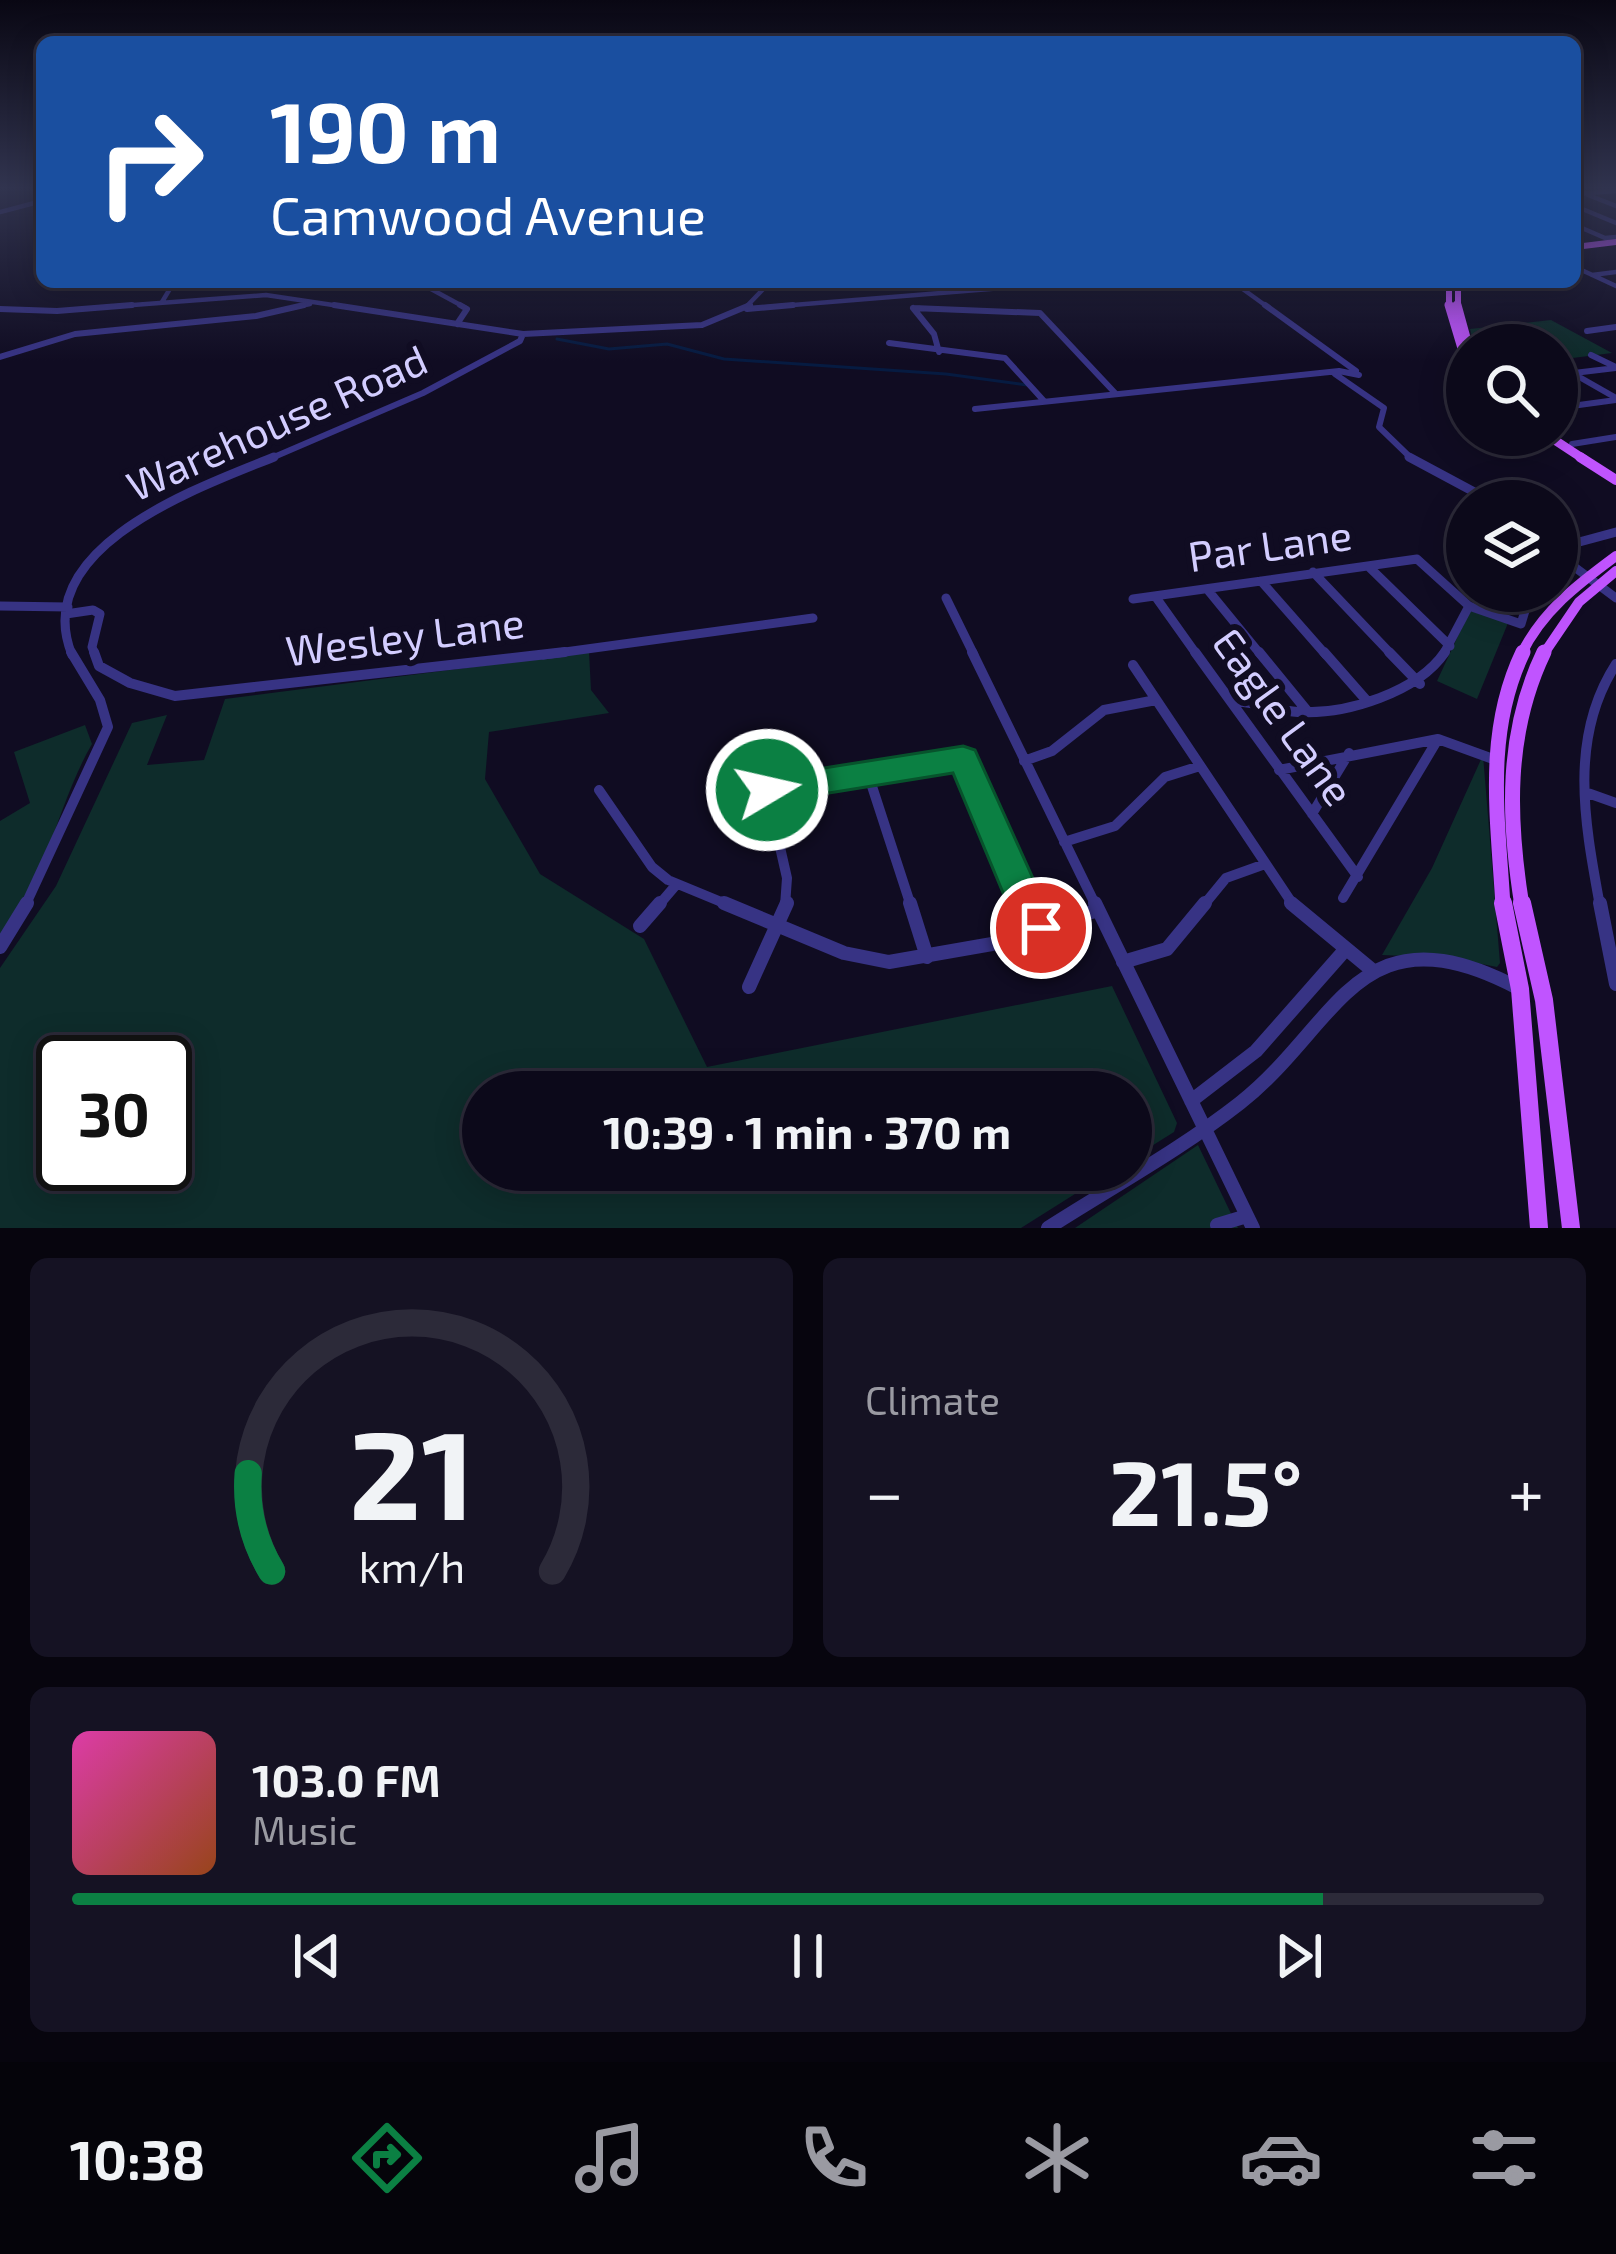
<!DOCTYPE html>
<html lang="en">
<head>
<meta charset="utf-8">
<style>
	body { margin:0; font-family:"Exo 2",sans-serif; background:#151223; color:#f1f3f6; height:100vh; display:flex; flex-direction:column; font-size:45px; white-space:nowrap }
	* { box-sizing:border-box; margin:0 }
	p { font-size:39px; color:#9a9aa2 }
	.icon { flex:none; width:66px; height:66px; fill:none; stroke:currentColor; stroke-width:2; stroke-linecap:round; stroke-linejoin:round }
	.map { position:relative; height:1228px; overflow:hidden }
	.sheet { display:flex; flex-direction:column; gap:30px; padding:30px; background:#07050e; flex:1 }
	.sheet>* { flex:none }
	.guide { position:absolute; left:36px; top:36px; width:1545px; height:252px; border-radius:18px; box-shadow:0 6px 30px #0003,0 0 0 3px #2c2a39; background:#1a4fa0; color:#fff; overflow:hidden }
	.fabs { position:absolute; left:1446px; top:324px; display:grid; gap:24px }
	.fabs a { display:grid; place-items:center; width:132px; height:132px; border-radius:50%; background:#0c091a; box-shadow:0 6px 30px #0003,0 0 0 3px #2c2a39; font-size:60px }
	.speed { position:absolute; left:36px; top:1035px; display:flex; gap:24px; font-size:60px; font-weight:700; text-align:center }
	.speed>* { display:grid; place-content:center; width:156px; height:156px; border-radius:50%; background:#0c091a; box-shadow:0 6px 30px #0003,0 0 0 3px #2c2a39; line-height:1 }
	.speed .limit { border:6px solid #111; border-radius:18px; background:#fff; color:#111 }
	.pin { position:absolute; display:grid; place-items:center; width:102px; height:102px; color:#fff; margin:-51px; border:6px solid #fff; border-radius:50%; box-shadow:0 3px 12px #0007 }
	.me { position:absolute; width:132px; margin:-66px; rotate:81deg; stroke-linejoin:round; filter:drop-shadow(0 0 9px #0008) }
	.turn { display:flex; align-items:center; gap:42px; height:252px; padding:0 36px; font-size:54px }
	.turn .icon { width:156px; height:156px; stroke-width:2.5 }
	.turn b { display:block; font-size:84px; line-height:102px }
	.big { font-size:90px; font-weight:700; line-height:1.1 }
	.sheet .tile { flex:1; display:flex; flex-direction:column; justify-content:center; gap:18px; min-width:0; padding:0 42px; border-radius:18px; background:#151223 }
	.sheet .dial { align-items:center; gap:0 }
	.dial svg { height:312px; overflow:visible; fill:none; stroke:#2c2a39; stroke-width:7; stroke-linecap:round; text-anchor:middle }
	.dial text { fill:#f1f3f6; stroke:none }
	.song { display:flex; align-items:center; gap:36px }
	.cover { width:144px; height:144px; border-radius:18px; background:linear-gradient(135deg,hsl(320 70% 55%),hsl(20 70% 35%)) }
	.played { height:12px; border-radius:6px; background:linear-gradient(90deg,#0b8043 85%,#2c2a39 85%) }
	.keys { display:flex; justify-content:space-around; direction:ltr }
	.heat { display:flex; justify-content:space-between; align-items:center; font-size:66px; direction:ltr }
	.sheet .tiles { flex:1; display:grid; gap:30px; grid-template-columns:1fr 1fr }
	.tile:last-child { grid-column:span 2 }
	.trip { position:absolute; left:462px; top:1071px; width:690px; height:120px; border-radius:60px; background:#0c091a; box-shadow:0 6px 30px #0003,0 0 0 3px #2c2a39; font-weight:700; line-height:120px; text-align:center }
	.tabs { display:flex; height:192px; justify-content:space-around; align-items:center; background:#05040a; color:#9a9aa2 }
	.tabs .icon { width:84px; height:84px }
	.tabs .current { color:#0b8043 }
	.tabs b { font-size:54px; color:#f1f3f6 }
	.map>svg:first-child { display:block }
	.green { fill:#0e2c2b; fill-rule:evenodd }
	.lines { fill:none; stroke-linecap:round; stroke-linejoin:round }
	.stream { stroke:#061b41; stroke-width:3 }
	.minor-far4 { stroke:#373384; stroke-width:4.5 }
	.minor-far3 { stroke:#373384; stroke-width:6 }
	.minor-far2 { stroke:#373384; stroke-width:9 }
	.minor-far1 { stroke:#373384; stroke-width:10 }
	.minor { stroke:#373384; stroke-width:14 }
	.major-far4 { stroke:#c054ff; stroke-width:6 }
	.major-far3 { stroke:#c054ff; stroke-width:9 }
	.major-far2 { stroke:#c054ff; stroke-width:10 }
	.major-far1 { stroke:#c054ff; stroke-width:15 }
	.major { stroke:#c054ff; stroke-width:18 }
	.route { fill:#0b8043; stroke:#07532c; stroke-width:3 }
	.labels { text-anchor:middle; stroke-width:12; stroke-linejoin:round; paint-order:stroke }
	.street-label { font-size:42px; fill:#d3cdff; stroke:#100c22 }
</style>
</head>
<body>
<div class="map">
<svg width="1616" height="1228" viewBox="0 0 1616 1228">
	<rect width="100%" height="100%" fill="#100c22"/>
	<path class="green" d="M1551 320 1612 353 1557 360V345H1474L1470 329Z
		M1471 608 1508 623 1477 699 1437 681Z
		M589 652 591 690 609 713 489 732 485 779 540 874 644 939 707 1067 1112 986 1177 1123 1174 1132 1131 1159V1092H483V1170H1113L1021 1228H0V968L56 886 132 723 167 715 147 765 204 760 225 699ZM63 1062H165V1164H63Z
		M85 725 92 744C56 806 45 887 0 942V821L30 803 14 752Z
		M1483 755 1500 963 1497 967 1451 958 1382 955 1432 868Z
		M1198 1145 1238 1228H1075Z"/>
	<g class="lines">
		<path class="stream" d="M557 339 609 349 667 344 724 359 946 374 1027 385"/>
		<path class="minor-far4" d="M1575 194 1616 191
			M1588 195 1616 206
			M1575 206 1616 223
			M0 212 42 201
			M1575 225 1605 238 1616 237
			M1575 267 1616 286
			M1592 275 1616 272
			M418 282 466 308
			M1233 282 1269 308
			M162 302 174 282
			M93 308 266 295 353 308
			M291 308 310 304
			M745 308 770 282
			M756 308 1077 282
			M913 308H920"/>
		<path class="minor-far3" d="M334 305 523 334 702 325 750 305
			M1265 305 1356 371
			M913 308 1040 313 1116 394
			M913 308 934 334 939 352
			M0 309 57 311 132 305
			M747 309 793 305
			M457 324 467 309 460 305
			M1587 331 1616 327
			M889 343 1005 358 1044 401
			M1591 355 1616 367
			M0 357 75 334 256 316 304 305
			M1335 374 1384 408 1379 427 1413 460
			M1574 374 1616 398
			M1557 375 1616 368
			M1579 405 1616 400
			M975 409 1339 371 1359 375
			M1572 444 1616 437
			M267 460 423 393 520 341 523 334"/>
		<path class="minor-far2" d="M1409 457 1491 501
			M1557 529 1575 541
			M1557 548 1616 532
			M1557 554 1616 598
			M1368 566 1450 646
			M1313 572 1392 655
			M1261 581 1326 655
			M1207 589 1261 655
			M1155 596 1197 655
			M946 598 974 655
			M1133 599 1417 559 1469 606 1521 624 1531 591
			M0 606 68 607
			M66 614 93 610 100 614 92 647 95 655
			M72 655C28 546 203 486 274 457
			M543 655 813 618
			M1443 655 1469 606"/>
		<path class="minor-far1" d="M94 652 99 666 130 683 175 696 565 652
			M972 652 1096 906
			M1195 652 1358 877
			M1259 652 1308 712
			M1324 652 1367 701
			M1389 652 1420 684
			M1133 665 1294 906
			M1231 701C1254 701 1275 710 1298 712 1346 715 1418 692 1445 652
			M1438 739 1493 759
			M1024 761 1052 751 1104 710 1156 700
			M1279 770 1438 739
			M868 774 911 906
			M599 790 652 867 668 880 731 906
			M1585 792 1616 803
			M1312 814 1349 753
			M1064 842 1115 826 1165 777 1200 766
			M1343 898 1438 739
			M25 906 108 727 100 700 71 652
			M658 906 676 885
			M785 906 787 878 767 790 963 759 1027 906
			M1203 906 1226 878 1265 864
			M1600 906C1585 824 1568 738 1616 664"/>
		<path class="minor" d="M724 903 844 953 889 962 1015 940 1067 917 1097 911
			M910 903 927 957
			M1025 903 1041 928
			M1095 903 1253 1228
			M1291 903 1372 970
			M1600 903 1616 984
			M640 926 660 903
			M0 947 27 903
			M1123 962 1167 949 1205 903
			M749 987 787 903
			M1191 1101 1256 1051 1345 950
			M1217 1225 1247 1216
			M1048 1228C1112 1187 1180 1150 1240 1103 1340 1024 1357 904 1518 988"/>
		<path class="major-far4" d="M1575 247 1616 242
			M1449 282V308
			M1458 308V282"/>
		<path class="major-far3" d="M1449 305 1467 365
			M1457 305 1468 345
			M1547 435 1585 460"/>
		<path class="major-far2" d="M1580 457 1616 480
			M1521 655C1542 611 1578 584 1616 556
			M1543 655 1579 602 1616 571"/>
		<path class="major-far1" d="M1503 906C1498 818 1484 733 1523 652
			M1522 906C1508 819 1505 733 1544 652"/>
		<path class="major" d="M1503 903 1520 989 1539 1228
			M1522 903 1544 1000 1571 1228"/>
	</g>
	<linearGradient id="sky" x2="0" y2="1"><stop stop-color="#090713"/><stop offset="0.52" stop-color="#31344f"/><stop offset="1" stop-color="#31344f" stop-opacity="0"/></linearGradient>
	<rect width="1616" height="361" fill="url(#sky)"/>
	<path class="route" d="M963 746 975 750 1041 896 1060 928 1055 941 1041 946 1028 941 1014 919 953 773 767 803 756 799 751 790 756 780 767 777Z"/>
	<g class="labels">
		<g class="street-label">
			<text transform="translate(277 423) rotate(-24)" y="15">Warehouse Road</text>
			<text transform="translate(1270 546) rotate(-8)" y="15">Par Lane</text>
			<text transform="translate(405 637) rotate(-7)" y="15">Wesley Lane</text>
			<text transform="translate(1283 717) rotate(54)" y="15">Eagle Lane</text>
		</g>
	</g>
</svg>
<div class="fabs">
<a><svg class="icon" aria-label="search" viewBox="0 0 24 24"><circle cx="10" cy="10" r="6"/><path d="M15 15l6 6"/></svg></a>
<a><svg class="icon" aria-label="layers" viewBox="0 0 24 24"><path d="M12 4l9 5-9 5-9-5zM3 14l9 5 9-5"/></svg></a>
</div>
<div class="speed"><div class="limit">30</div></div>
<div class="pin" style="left:1041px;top:928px;background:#d93025"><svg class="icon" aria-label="arrive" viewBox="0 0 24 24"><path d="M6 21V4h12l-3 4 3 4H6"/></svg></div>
<svg class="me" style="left:767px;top:790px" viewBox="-20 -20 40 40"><circle r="17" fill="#0b8043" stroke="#fff" stroke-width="3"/><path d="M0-11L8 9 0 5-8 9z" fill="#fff"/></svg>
<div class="trip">10:39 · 1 min · 370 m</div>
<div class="guide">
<div class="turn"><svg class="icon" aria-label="right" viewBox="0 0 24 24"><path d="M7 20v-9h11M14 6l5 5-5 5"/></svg><div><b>190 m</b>Camwood Avenue</div></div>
</div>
</div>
<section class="sheet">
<div class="tiles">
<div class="tile dial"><svg viewBox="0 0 100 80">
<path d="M14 69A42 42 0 1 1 86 69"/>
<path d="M14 69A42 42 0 0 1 8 44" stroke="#0b8043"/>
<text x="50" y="56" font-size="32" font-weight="700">21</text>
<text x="50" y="72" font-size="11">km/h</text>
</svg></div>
<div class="tile"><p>Climate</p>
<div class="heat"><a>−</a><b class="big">21.5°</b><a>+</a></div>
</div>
<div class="tile">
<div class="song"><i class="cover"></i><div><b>103.0 FM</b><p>Music</p></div></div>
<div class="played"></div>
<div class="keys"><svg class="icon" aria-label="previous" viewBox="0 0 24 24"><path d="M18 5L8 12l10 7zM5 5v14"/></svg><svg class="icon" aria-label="pause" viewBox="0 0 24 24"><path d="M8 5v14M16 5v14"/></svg><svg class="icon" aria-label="next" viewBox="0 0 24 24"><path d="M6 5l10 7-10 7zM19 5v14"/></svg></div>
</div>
</div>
</section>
<nav class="tabs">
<b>10:38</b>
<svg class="icon current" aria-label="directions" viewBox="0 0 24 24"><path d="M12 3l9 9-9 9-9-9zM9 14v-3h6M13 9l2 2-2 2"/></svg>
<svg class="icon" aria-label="music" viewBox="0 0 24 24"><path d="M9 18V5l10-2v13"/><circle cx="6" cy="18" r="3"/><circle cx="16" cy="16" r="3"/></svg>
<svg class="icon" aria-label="phone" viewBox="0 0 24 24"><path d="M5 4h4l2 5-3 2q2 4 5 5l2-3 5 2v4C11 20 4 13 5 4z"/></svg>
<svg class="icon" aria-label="climate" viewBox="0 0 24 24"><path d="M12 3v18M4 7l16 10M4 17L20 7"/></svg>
<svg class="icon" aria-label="car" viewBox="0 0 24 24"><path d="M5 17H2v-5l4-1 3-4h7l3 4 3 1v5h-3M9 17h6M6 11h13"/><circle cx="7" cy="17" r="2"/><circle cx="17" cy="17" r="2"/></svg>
<svg class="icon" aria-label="filters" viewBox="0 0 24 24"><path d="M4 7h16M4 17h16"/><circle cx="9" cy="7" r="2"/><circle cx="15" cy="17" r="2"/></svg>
</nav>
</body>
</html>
